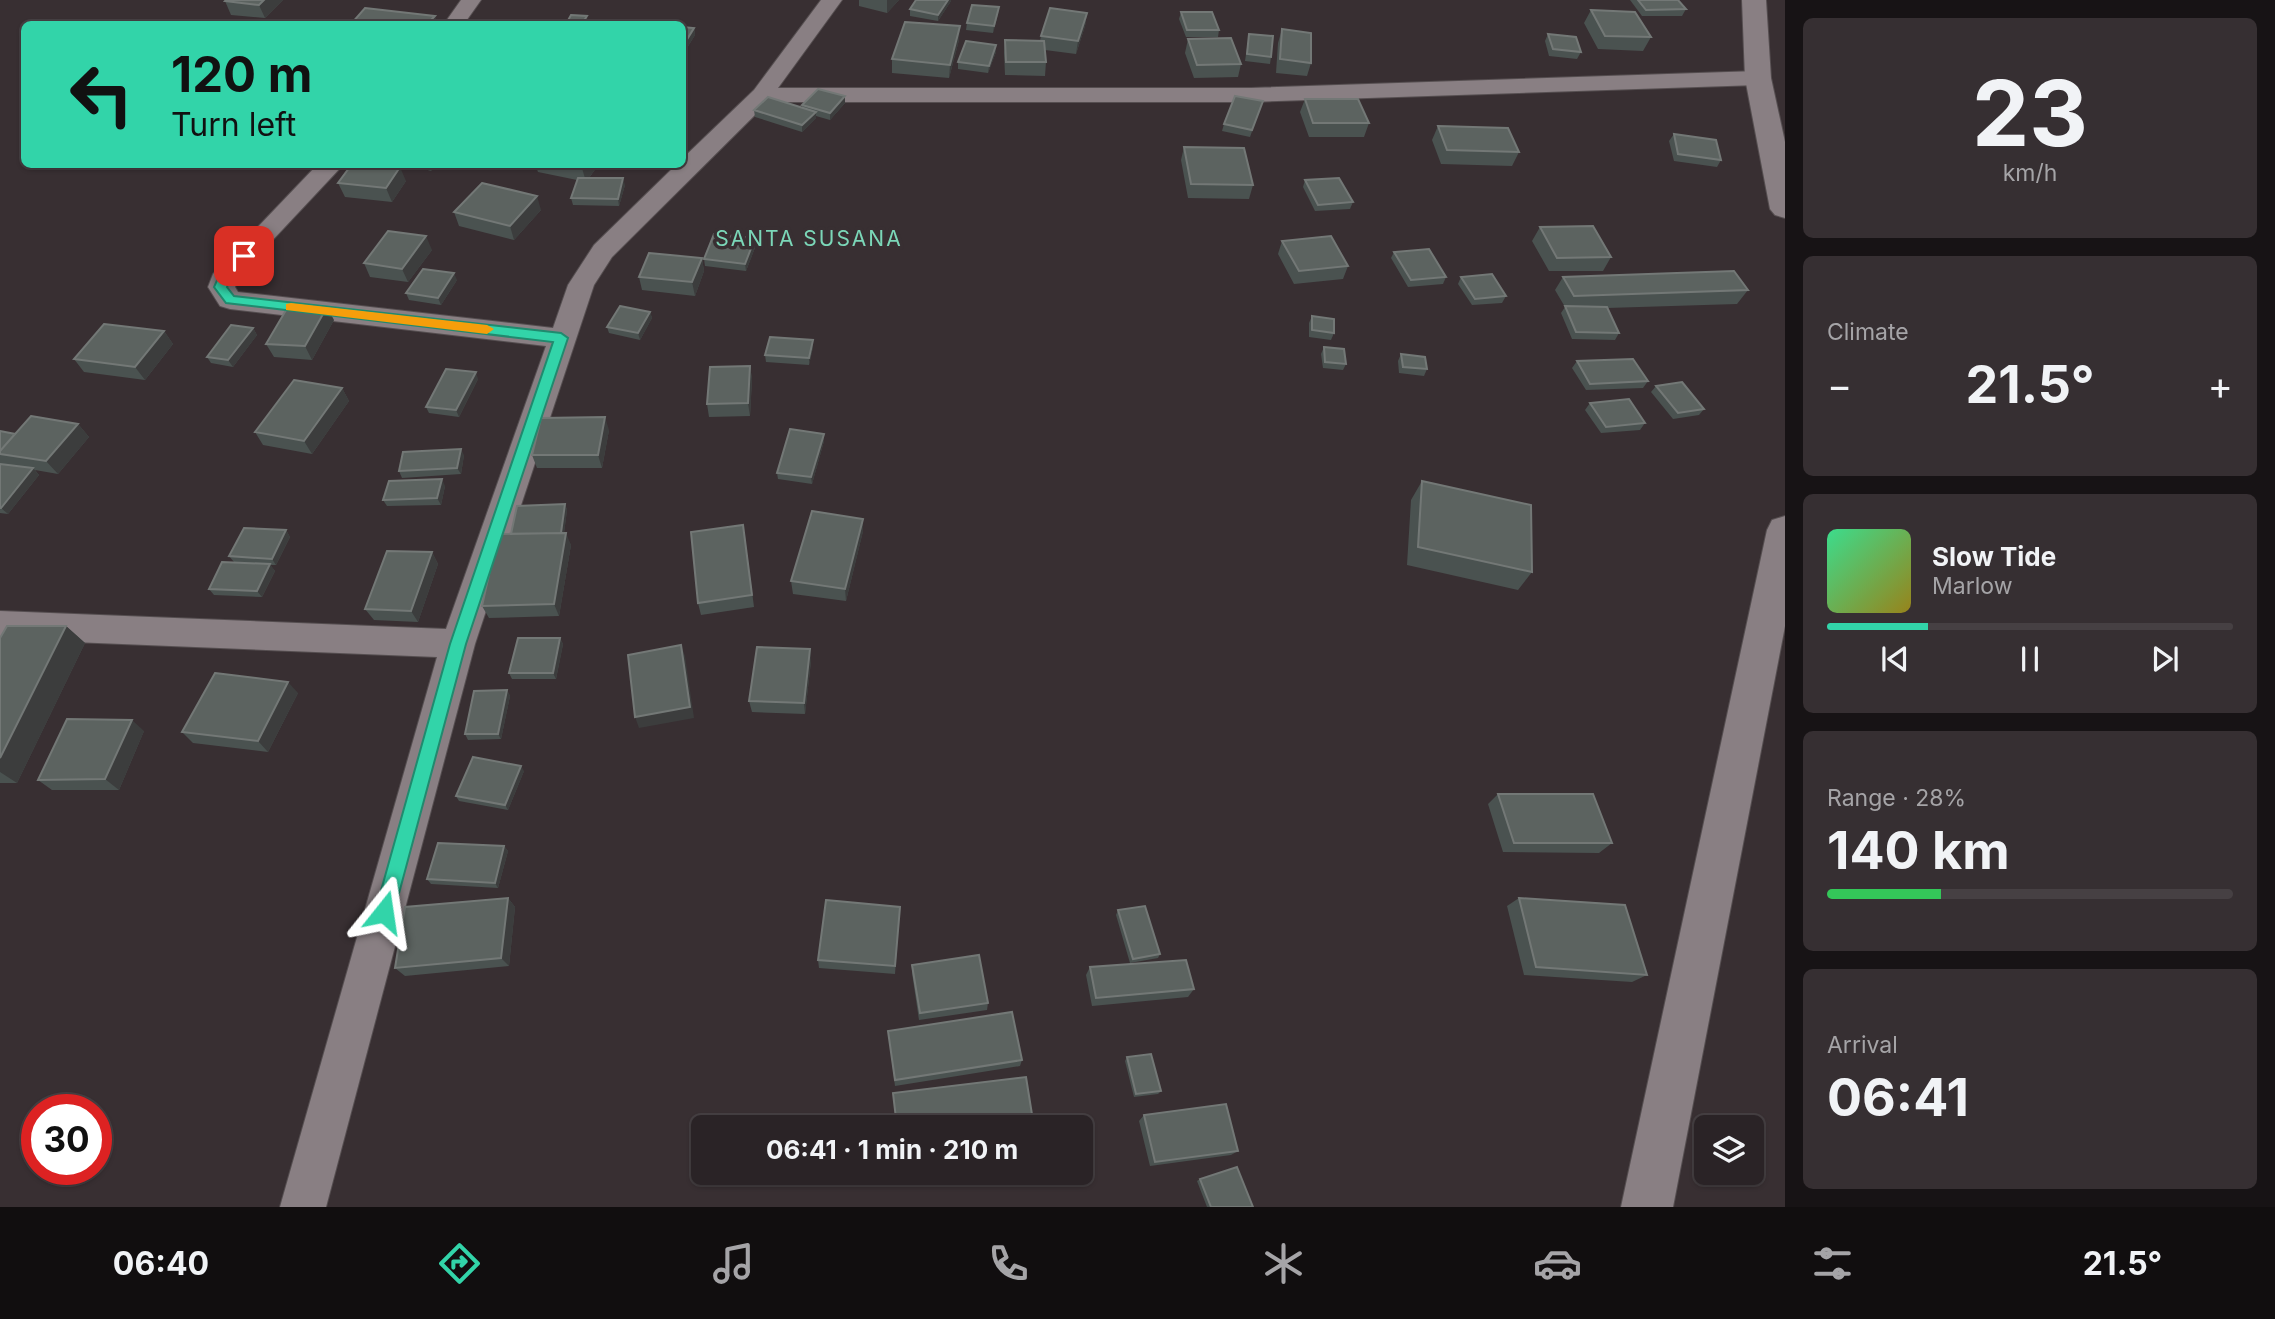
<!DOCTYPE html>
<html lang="en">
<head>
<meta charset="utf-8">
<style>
	body { margin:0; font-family:Inter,sans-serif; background:#362f32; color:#f1f3f6; height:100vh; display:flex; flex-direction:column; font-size:26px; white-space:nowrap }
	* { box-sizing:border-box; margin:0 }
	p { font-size:23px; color:#a5a4a7 }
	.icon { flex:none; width:38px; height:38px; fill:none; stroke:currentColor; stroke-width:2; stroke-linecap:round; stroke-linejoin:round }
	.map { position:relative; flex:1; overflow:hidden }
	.side { display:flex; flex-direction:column; gap:18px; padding:18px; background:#171315; width:490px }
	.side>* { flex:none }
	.banner { position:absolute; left:21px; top:21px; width:665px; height:147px; border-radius:10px; box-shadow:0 2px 5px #0004,0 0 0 2px #464043; background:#32d4a9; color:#111; overflow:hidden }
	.tools { position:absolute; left:1694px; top:1115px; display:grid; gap:14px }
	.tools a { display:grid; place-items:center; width:70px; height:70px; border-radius:10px; background:#2a2326; box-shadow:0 2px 5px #0004,0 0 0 2px #464043; font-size:35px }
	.speed { position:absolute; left:21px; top:1094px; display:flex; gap:14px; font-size:35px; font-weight:700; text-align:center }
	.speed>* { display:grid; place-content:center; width:91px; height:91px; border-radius:50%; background:#2a2326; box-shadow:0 2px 5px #0004,0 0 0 2px #464043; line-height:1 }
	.speed .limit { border:10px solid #d22; background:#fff; color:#111 }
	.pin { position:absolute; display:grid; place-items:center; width:60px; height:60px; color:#fff; margin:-30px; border-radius:14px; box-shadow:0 4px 10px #0006 }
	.me { position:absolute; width:77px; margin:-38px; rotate:15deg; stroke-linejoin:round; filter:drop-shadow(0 0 5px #0008) }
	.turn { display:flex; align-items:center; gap:24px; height:147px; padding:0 35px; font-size:32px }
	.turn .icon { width:91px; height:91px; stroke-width:2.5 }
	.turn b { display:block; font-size:49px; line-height:60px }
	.big { font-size:52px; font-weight:700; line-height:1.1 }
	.side .widget { flex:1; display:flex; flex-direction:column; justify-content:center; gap:10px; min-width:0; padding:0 24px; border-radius:10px; background:#362f32 }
	.side .dial { align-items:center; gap:0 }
	.dial b { font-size:91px; line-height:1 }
	.song { display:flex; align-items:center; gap:21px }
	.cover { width:84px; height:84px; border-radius:10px; background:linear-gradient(135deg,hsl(150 70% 55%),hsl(50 70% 35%)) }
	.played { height:7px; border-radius:4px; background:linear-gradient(90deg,#32d4a9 25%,#464043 25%) }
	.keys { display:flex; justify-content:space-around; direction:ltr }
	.heat { display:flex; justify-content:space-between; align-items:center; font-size:38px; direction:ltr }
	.charge { height:10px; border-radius:5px; background:linear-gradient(90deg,#34c759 28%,#464043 0) }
	.trip { position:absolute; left:691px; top:1115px; width:402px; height:70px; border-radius:10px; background:#2a2326; box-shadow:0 2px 5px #0004,0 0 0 2px #464043; font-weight:700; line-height:70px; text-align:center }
	.tabs { display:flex; height:112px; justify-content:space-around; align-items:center; background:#110e0f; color:#a5a4a7 }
	.tabs .icon { width:49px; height:49px }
	.tabs .active { color:#32d4a9 }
	.tabs b { font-size:32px; color:#f1f3f6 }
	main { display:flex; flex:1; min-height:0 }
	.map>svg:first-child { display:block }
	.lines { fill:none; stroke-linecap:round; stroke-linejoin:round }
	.street-casing { stroke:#554e50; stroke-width:2 }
	.secondary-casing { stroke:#554e50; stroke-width:2 }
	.street { fill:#897f83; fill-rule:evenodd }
	.secondary { fill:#897f83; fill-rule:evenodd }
	.wall { fill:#4a5250 }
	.shaded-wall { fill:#3c3d3d }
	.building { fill:#5c6360; stroke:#737876; stroke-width:2 }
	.route { fill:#32d4a9; stroke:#208a6e; stroke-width:2 }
	.slow { fill:#f59e0b }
	.labels { text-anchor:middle; stroke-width:7; stroke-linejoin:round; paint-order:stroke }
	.far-neighbourhood-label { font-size:21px; letter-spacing:2px; fill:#7bd7b8; stroke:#382f32 }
</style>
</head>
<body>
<main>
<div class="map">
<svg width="1785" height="1207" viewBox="0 0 1785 1207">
	<rect width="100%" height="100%" fill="#382f32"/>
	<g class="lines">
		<g class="street-casing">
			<path id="street" d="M461 0H481L464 24H444Z
				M821 0H842L778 88H1251L1758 71 1766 73 1769 78 1766 83 1758 85 1251 102H768L612 257 594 285 475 644 326 1207H280L437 657 0 639V611L446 629 546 346 230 309 220 306 208 287 213 274 318 164H344L238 277 235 287 238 292 553 328 568 285 594 245 677 164H682V159L754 90Z"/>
		</g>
		<g class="secondary-casing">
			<path id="secondary" d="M1742 0H1766L1771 78 1785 142V218L1775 215 1770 209 1745 78Z
				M1785 516V626L1673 1207H1621L1767 530 1772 520Z"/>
		</g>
		<use href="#street" class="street"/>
		<use href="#secondary" class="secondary"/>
	</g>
	<path class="wall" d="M283 0 265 18 231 15 225 1Z
		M859 0H899L887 13 859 6Z
		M1630 0H1678L1686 9 1682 16H1642Z
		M951 1 938 21 910 16V9Z
		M999 7 998 14 993 33 966 30 967 23Z
		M1591 10 1651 37 1643 51 1598 49 1584 23Z
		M1181 12 1219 30 1218 37H1186L1179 19Z
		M1087 13 1085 26 1076 54 1045 50 1046 62 1045 76 1005 75 1004 53 1005 40 1040 41 1041 36Z
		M682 27 694 28 695 35 687 48 682 47Z
		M1282 29 1311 63 1307 76 1276 73 1278 43Z
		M1249 34 1271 57 1270 64 1245 61Z
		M1548 34 1581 52 1577 59 1549 56 1545 41Z
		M1188 39 1241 64 1238 77 1194 78 1185 53Z
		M959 40 949 78 892 73V59Z
		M996 52 988 73 958 69V62Z
		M845 96V103L830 120 816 116V118L802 132 755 117 754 110 802 107V105Z
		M1305 99 1369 123 1364 137H1309L1300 112Z
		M1263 101 1250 137 1222 131 1224 124Z
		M1438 126 1519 152 1512 166 1441 164 1432 140Z
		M1674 134 1721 160 1717 167 1674 161 1669 141Z
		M1184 147 1253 185 1249 199 1188 198 1181 160Z
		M408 164H437L431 171Z
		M535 164H599L589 178 625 185 619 206 573 205 571 198 577 180 538 172Z
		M1305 180 1353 202 1350 209 1315 211 1303 187Z
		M406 181 392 202 345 197 338 183Z
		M541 210 514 240 459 226 454 212Z
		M1540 227 1611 257 1603 271H1549L1532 241Z
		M1282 241 1348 266 1343 279 1294 284 1278 254Z
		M756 245 746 271 705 266 704 259Z
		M432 250 408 282 370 277 364 263Z
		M1394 252 1446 277 1443 284 1408 287 1391 258Z
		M702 258 704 271 695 296 642 290 639 277Z
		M1461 277 1506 296 1502 303 1472 305 1458 284Z
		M1563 277 1748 290 1737 304 1607 308 1619 333 1615 340 1572 339 1561 313 1565 307 1555 290Z
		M457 280 441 305 409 300 406 293Z
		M650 312 652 318 640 340 609 333 607 327Z
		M1312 316 1334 333 1331 340 1309 337V323Z
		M334 320 312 360 274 357 266 344Z
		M253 328 257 335 233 367 211 363 207 357Z
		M164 331 173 344 145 380 84 372 74 359Z
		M813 340V347L809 365 766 362 765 355Z
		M1324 347 1346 364 1343 370 1323 368 1321 354Z
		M1401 354 1427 369 1424 376 1399 373 1398 361Z
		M1577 361 1648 381 1643 388 1586 390 1572 368Z
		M750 366 752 379 750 416 709 417 707 404Z
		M478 379 459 417 429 413 426 407Z
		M1656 386 1704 409 1699 415 1673 419 1651 392Z
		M342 388 349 401 312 454 263 445 255 432Z
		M1590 403 1645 423 1640 430 1601 433 1585 410Z
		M78 424 89 437 58 474 35 470 39 475 8 514 0 513V464L9 465 0 464V431L15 434Z
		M609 430 602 468H537L532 455Z
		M824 434V441L812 484 778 479 777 473Z
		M464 455 461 474 402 478 399 471Z
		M1422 481 1532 572 1518 590 1407 565 1411 500Z
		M445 486 441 505 387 506 383 500Z
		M565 504 567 510 564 533 571 545 559 616 489 618 482 606 511 534Z
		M286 530 290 537 276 565H270L275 571 262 597 214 595 209 589 254 564 234 562 229 556Z
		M863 531 846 601 793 594 791 581Z
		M745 537 754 607 701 615 698 603Z
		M432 552 438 564 418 622 374 620 365 609Z
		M66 626 85 643 17 783H0V638Z
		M560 638 563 644 556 679H512L509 673Z
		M811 661 805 714 752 712 749 701Z
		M507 690 510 696 501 739 468 740 465 734Z
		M298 693 268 752 193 743 182 732Z
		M144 731 119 790H52L38 780Z
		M524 771 508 810 459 801 456 796Z
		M1498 794 1612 843 1599 853 1503 852 1488 804Z
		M504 846 508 851 498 888 431 884 427 879Z
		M508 898 515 907 509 966 405 976 395 968Z
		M1519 898 1647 975 1632 982 1524 975 1507 906Z
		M900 907 895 974 819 968 818 960Z
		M1118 910 1160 954 1158 958 1130 963 1116 915Z
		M912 965 988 1003 987 1010 919 1020 912 973Z
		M1090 967 1194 989 1188 997 1092 1006 1086 975Z
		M888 1031 1022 1060 1020 1066 895 1086Z
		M1127 1057 1161 1091 1158 1094 1134 1097 1125 1061Z
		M1144 1115 1238 1151 1231 1155 1150 1166 1139 1121Z
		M1200 1179 1253 1207H1207L1197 1181Z"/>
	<path class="shaded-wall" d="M264 0H283L265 18 259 5Z
		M887 0H899L887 13Z
		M948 0H951V1L938 21V15Z
		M999 7 998 14 993 33 994 26Z
		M1087 13 1085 26 1076 54 1078 41Z
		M435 16 438 24H427Z
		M587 16 588 23 587 24H582Z
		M960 26 959 40 949 78 950 65Z
		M694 28 695 35 687 48 686 41Z
		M996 45V52L988 73 989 66Z
		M845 96V103L830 120V113Z
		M816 112V118L802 132V125Z
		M428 164H437L431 171Z
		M585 164H599L586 182 582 168Z
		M400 167 406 181 392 202 386 188Z
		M623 178 625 185 619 206 618 199Z
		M537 196 541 210 514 240 510 226Z
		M426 236 432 250 408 282 402 269Z
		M755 238 756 245 746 271 745 264Z
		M702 258 704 271 695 296 692 282Z
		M454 273 457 280 441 305 438 298Z
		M327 307 334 320 312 360 305 346Z
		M650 312 652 318 640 340 638 333Z
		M253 328 257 335 233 367 228 360Z
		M164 331 173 344 145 380 135 367Z
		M813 340V347L809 365V358Z
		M750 366 752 379 750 416 748 403Z
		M476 372 478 379 459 417 456 410Z
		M342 388 349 401 312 454 304 441Z
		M605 417 609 430 602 468 598 455Z
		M78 424 89 437 58 474 46 461Z
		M824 434V441L812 484 811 477Z
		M461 449 464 455 461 474 457 468Z
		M33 468 39 475 8 514 1 508Z
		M442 479 445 486 441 505 437 498Z
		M565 504 567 510 563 541 560 535Z
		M863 519V531L846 601 845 589Z
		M286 530 290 537 276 565 272 559Z
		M566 533 571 545 559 616 554 604Z
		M432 552 438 564 418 622 411 611Z
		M270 564 275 571 262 597 257 591Z
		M66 626 85 643 17 783 0 772V758Z
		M560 638 563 644 556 679 553 673Z
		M681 645 685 656 694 718 639 728 635 717Z
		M810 649 811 661 805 714 804 703Z
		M288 682 298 693 268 752 258 741Z
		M507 690 510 696 501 739 498 734Z
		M132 720 144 731 119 790 105 779Z
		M521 766 524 771 508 810 505 805Z
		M504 846 508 851 498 888 495 883Z
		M508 898 515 907 509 966 501 958Z"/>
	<path class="building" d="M226 0H264L259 5 225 1Z
		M916 0H948L938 15 910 9Z
		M1638 0H1678L1686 9 1646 10Z
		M972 5 999 7 994 26 967 23Z
		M365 8 435 16 427 24H351Z
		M1050 8 1087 13 1078 41 1041 36Z
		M1591 10 1635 12 1651 37 1605 36Z
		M1181 12H1212L1219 30H1187Z
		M571 15 587 16 582 24H566Z
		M644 22 663 24H642Z
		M905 22 960 26 950 65 892 59Z
		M682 27 694 28 686 41 682 40Z
		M1282 29 1311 33V63L1280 59Z
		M1249 34 1273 36 1271 57 1247 54Z
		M1548 34 1576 37 1581 52 1553 49Z
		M1231 38 1241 64 1197 65 1188 39Z
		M1005 40 1044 41 1046 62H1006Z
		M966 41 996 45 989 66 958 62Z
		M818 89 845 96 830 113 802 105Z
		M1235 96 1263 101 1252 130 1224 124Z
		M768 97 816 112 802 125 754 110Z
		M1305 99H1358L1369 123H1313Z
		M1438 126 1508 128 1519 152 1447 150Z
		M1674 134 1716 140 1721 160 1678 154Z
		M1184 147 1244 148 1253 185 1191 184Z
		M352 164H372L400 167 386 188 338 183Z
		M566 164H585L582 168Z
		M578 178H623L618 199 571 198Z
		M1339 178 1353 202 1318 205 1305 180Z
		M482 183 537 196 510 226 454 212Z
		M1593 226 1611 257 1557 258 1540 227Z
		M388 231 426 236 402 269 364 263Z
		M714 234 755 238 745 264 704 259Z
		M1331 236 1348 266 1299 271 1282 241Z
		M1429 249 1446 277 1411 280 1394 252Z
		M649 253 702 258 692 282 639 277Z
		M423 269 454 273 438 298 406 293Z
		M1734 271 1748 290 1574 296 1563 277Z
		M1492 274 1506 296 1475 299 1461 277Z
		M289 305 327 307 305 346 266 344Z
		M620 306 650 312 638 333 607 327Z
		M1565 306 1607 307 1619 333 1576 332Z
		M1312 316 1334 319V333L1312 330Z
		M104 324 164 331 135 367 74 359Z
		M231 325 253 328 228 360 207 357Z
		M770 337 813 340 809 358 765 355Z
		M1324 347 1344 349 1346 364 1325 362Z
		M1401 354 1425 357 1427 369 1403 367Z
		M1633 359 1648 381 1590 384 1577 361Z
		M750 366 748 403 707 404 710 367Z
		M446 369 476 372 456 410 426 407Z
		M294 380 342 388 304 441 255 432Z
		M1682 382 1704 409 1678 413 1656 386Z
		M1629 399 1645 423 1606 427 1590 403Z
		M31 416 78 424 46 461 0 454V451Z
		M605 417 598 455H532L541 418Z
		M790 429 824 434 811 477 777 473Z
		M0 431 15 434 0 451Z
		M461 449 457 468 399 471 403 452Z
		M0 464 33 468 1 508H0Z
		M442 479 437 498 383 500 389 481Z
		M1422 481 1531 505 1532 572 1418 547Z
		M565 504 561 533 511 534 517 506Z
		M812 511 863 519 845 589 791 581Z
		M743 525 752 595 698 603 691 532Z
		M244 528 286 530 272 559 229 556Z
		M566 533 554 604 482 606 498 534Z
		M387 551 432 552 411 611 365 609Z
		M222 562 270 564 257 591 209 589Z
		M7 626H66L0 758V638Z
		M518 638H560L553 673H509Z
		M681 645 690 707 635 717 628 655Z
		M757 647 810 649 804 703 749 701Z
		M215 673 288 682 258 741 182 732Z
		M507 690 498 734H465L474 691Z
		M67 719 132 720 105 779 38 780Z
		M473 757 521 766 505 805 456 796Z
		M1498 794H1593L1612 843H1514Z
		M438 843 504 846 495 883 427 879Z
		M508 898 501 958 395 968 405 907Z
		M1519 898 1625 905 1647 975 1536 967Z
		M826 900 900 907 895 966 818 960Z
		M1145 906 1160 954 1133 959 1118 910Z
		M979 955 988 1003 920 1013 912 965Z
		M1186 960 1194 989 1096 998 1090 967Z
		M1012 1012 1022 1060 895 1080 888 1031Z
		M1151 1054 1161 1091 1136 1094 1127 1057Z
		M1026 1077 1034 1127H897L893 1093Z
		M1226 1104 1238 1151 1155 1162 1144 1115Z
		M1237 1167 1253 1207H1211L1200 1179Z"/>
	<path class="route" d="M244 252 250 256 232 275 227 287 234 296 561 333 568 338 466 644 394 912 391 919 384 921 378 919 375 912 450 644 553 342 226 303 214 287 221 271Z"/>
	<path class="slow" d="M291 303 487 325 494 329 487 334 286 310V304Z"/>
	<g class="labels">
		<g class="far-neighbourhood-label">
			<text x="809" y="246">SANTA SUSANA</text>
		</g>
	</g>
</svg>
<div class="tools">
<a><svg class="icon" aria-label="layers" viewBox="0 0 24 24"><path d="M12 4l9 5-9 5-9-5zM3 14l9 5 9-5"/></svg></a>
</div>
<div class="speed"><div class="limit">30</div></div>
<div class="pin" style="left:244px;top:256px;background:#d93025"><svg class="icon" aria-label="arrive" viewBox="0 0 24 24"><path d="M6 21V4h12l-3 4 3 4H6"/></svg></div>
<svg class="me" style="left:384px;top:912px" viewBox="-20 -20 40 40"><path d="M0-17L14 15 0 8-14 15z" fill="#32d4a9" stroke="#fff" stroke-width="4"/></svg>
<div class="trip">06:41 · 1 min · 210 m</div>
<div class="banner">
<div class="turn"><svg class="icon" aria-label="left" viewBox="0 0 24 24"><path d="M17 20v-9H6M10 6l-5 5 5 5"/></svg><div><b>120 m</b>Turn left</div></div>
</div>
</div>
<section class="side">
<div class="widget dial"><b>23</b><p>km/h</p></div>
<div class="widget"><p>Climate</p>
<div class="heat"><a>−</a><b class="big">21.5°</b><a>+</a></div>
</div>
<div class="widget">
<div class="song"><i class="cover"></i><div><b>Slow Tide</b><p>Marlow</p></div></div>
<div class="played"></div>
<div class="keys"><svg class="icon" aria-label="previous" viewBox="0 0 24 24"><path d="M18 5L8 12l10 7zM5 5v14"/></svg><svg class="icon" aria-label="pause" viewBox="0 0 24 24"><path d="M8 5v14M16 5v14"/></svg><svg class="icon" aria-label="next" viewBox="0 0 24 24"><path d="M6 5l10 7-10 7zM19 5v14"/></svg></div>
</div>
<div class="widget"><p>Range · 28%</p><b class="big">140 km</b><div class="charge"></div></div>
<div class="widget"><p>Arrival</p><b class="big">06:41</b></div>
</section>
</main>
<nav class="tabs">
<b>06:40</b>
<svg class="icon active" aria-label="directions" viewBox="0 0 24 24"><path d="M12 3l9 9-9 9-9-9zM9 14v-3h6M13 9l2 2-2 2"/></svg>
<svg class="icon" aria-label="music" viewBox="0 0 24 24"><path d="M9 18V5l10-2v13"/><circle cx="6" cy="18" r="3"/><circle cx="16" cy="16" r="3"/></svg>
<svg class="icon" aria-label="phone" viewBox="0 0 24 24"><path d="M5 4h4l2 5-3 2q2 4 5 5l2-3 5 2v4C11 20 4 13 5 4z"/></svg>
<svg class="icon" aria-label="climate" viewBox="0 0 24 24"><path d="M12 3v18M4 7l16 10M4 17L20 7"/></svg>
<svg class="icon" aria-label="car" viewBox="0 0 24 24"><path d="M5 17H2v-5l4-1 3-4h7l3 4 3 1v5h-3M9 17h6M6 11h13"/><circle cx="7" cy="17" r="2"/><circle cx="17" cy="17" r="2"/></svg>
<svg class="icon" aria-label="filters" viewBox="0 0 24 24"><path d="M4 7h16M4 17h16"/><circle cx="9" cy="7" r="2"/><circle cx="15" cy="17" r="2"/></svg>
<b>21.5°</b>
</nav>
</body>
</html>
